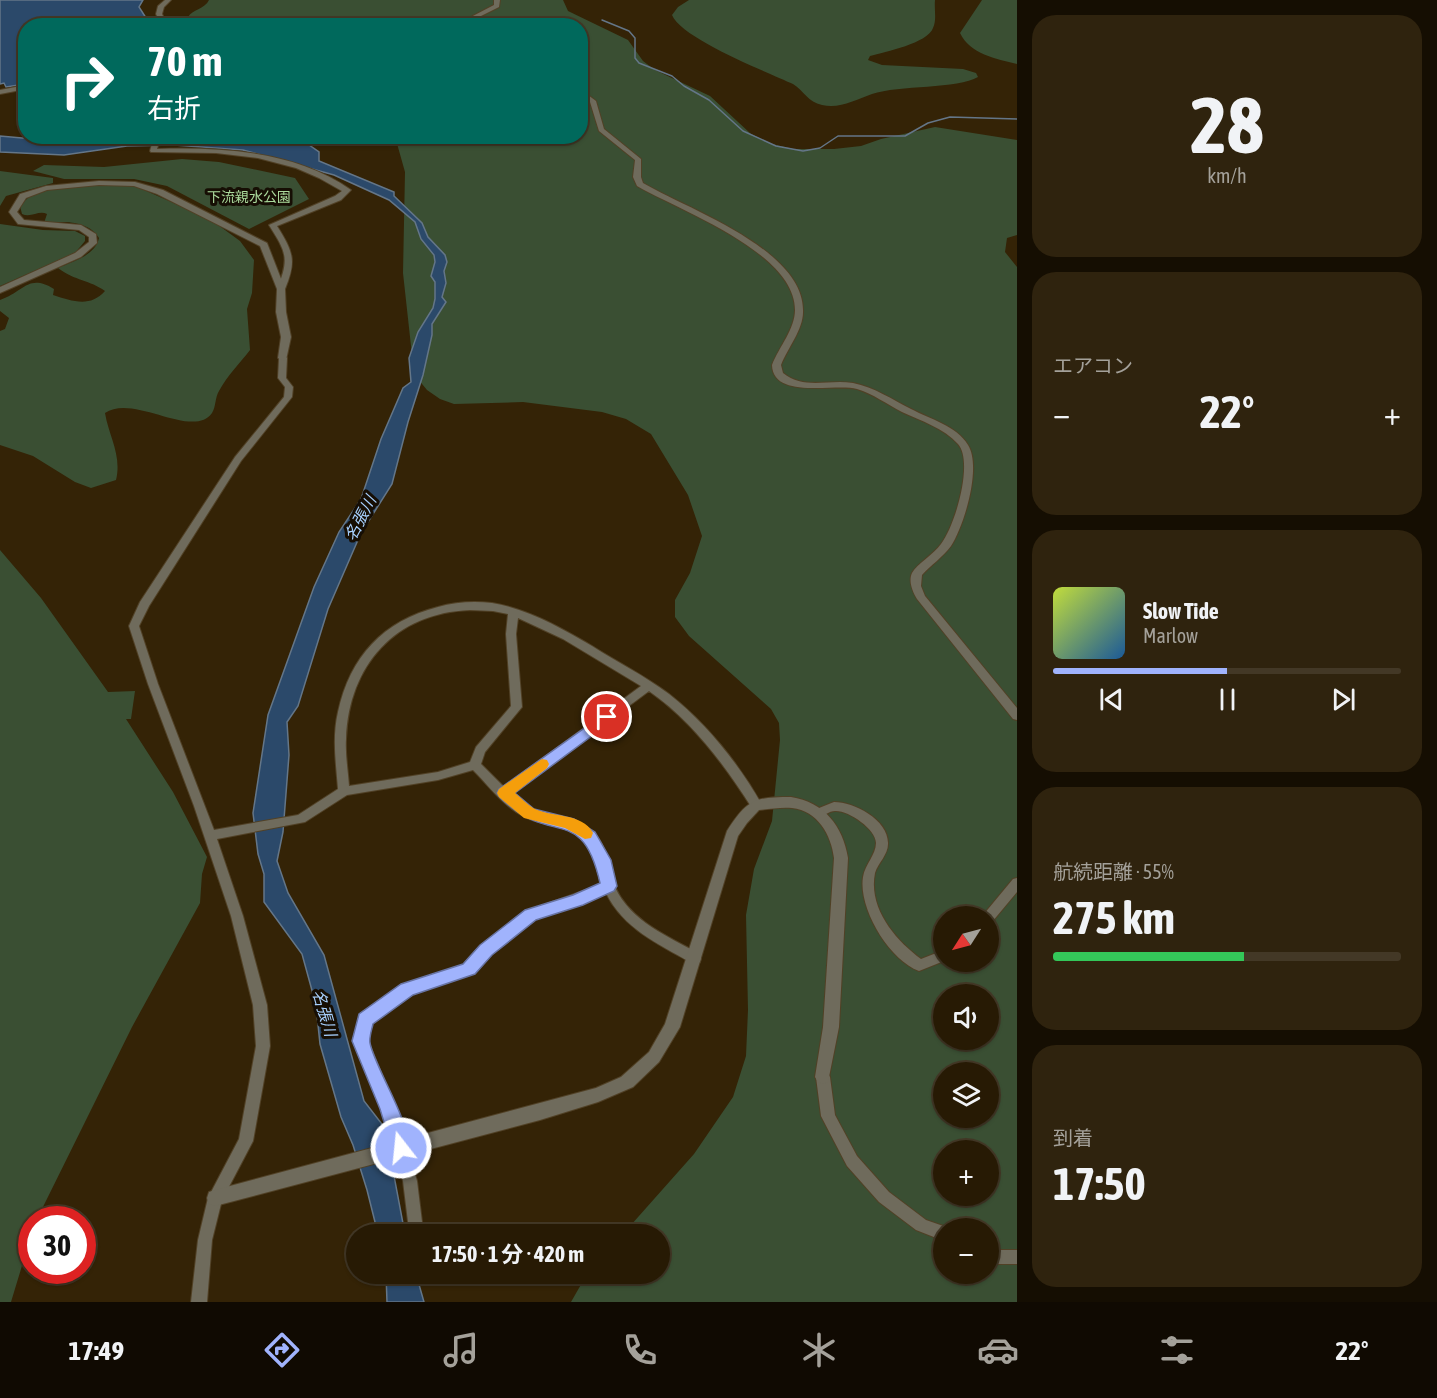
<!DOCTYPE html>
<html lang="ja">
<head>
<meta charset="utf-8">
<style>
	body { margin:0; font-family:"Asap Condensed","Noto Sans JP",sans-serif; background:#2f230e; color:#f1f3f6; height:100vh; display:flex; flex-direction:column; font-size:22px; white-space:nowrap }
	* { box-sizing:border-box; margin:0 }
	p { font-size:20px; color:#a4a19a }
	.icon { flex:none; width:33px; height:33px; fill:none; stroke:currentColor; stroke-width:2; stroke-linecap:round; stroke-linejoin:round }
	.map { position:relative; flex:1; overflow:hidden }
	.side { display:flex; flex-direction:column; gap:15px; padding:15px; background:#150e02; width:420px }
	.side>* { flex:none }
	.banner { position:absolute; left:18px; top:18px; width:570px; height:126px; border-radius:24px; box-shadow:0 2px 4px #0004,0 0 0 2px #433826; background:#00695c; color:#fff; overflow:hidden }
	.needle { width:39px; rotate:234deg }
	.controls { position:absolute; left:933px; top:906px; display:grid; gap:12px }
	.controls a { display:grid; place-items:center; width:66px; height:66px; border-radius:50%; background:#271a04; box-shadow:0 2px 4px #0004,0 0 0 2px #433826; font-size:30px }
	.speed { position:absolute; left:18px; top:1206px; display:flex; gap:12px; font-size:30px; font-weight:700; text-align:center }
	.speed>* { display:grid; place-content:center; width:78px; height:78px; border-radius:50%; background:#271a04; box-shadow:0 2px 4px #0004,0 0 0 2px #433826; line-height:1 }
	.speed .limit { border:9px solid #d22; background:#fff; color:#111 }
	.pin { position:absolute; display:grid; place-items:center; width:51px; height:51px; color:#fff; margin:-26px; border:3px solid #fff; border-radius:50%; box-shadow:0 2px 6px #0007 }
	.me { position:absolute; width:66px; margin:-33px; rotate:344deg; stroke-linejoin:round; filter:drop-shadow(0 0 4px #0008) }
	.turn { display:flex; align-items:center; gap:21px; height:126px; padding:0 30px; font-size:27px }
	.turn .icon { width:78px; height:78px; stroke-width:2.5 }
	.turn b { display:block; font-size:42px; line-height:51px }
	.big { font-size:45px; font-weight:700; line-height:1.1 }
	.side .widget { flex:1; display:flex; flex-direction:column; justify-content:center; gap:9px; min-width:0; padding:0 21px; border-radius:24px; background:#2f230e }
	.side .dial { align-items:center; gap:0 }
	.dial b { font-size:78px; line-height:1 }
	.song { display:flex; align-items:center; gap:18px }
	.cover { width:72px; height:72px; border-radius:9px; background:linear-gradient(135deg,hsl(70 70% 55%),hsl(210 70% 35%)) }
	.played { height:6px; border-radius:3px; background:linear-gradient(90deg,#a0b3fd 50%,#433826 50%) }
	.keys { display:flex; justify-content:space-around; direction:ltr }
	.heat { display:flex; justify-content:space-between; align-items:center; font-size:33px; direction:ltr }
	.charge { height:9px; border-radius:4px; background:linear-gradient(90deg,#34c759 55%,#433826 0) }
	.trip { position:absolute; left:346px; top:1224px; width:324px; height:60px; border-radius:30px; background:#271a04; box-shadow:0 2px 4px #0004,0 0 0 2px #433826; font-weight:700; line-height:60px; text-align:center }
	.tabs { display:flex; height:96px; justify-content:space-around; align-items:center; background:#100a02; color:#a4a19a }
	.tabs .icon { width:42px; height:42px }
	.tabs .selected { color:#a0b3fd }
	.tabs b { font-size:27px; color:#f1f3f6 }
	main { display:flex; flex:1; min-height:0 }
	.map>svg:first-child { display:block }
	.green { fill:#3a4f33; fill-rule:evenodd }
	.water { fill:#2b496a; stroke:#647688; stroke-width:1.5 }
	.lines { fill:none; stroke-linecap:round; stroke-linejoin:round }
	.stream { stroke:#647688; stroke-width:1.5 }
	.minor-casing { stroke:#514126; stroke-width:2 }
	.tertiary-casing { stroke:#514126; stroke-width:2 }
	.minor { fill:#6f6b5c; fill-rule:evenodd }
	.tertiary { fill:#6f6b5c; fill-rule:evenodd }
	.route { fill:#a0b3fd; stroke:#6874a4; stroke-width:1.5 }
	.slow { fill:#f59e0b }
	.labels { text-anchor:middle; stroke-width:6; stroke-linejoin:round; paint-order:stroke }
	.far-park-label { font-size:14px; fill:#abda9c; stroke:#160e04 }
	.water-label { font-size:16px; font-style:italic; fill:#a7d0fe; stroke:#160e04 }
</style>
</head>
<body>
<main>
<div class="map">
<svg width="1017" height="1302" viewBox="0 0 1017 1302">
	<rect width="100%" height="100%" fill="#342306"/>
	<path class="green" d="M209 0H563L568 11 628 40 643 61 655 70 710 96 751 134 772 144 793 149H834L861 146 881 139 935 127 1017 140V235L1007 238 1005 252 1017 267V1302H571L587 1274H660V1234H623L694 1154 733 1097 746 1056 748 1010 746 915 754 869 772 821 780 740 779 723 771 709 689 636 675 617V600L690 573 702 536 688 495 651 434 626 419 602 412 523 402 454 404 440 399 427 390 418 379 412 355 403 273 405 172 396 140 393 137 580 136V26H191L188 17C193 9 205 9 209 0ZM944 916H988V962H944ZM944 994H988V1040H944ZM944 1072H988V1118H944ZM944 1150H988V1196H944ZM944 1228H988V1274H944Z
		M689 0H935C934 9 937 20 933 28 928 43 885 52 870 56L868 60 882 65 963 69 976 73 978 77C958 89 899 85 872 94 855 100 840 109 822 105 808 102 804 91 793 84 767 72 682 39 672 15L678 7Z
		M982 0H1017V64C996 59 970 54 960 33Z
		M182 159 219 162 295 178 309 199 249 229 167 186 134 179H64L33 171 44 165 104 167Z
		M0 171 53 178V183L6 196 0 206Z
		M103 184 135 186 210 219 240 241 254 260 252 293 247 309 250 350C240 363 227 376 219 391 215 397 216 407 212 413 193 440 133 393 105 413 109 437 122 455 116 480L91 488 75 482 33 456 0 445V331L5 329 9 318 0 311V300C24 292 28 273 54 289L53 295C72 301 90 308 105 291 90 280 75 281 58 268 73 261 95 256 99 238 88 220 63 221 44 223L47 214C39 210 31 218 22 214L20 206C37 183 78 186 103 184Z
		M0 224 43 230 75 231 85 236V241L75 253 0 286Z
		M0 550 41 598 108 692 135 691 131 719H126L173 792 207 857 202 874 200 903 132 1027 37 1219 32 1220 31 1236 11 1302H0Z"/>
	<path class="water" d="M0 0H143L139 7 148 21 144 26H26L25 84 6 87 4 83 0 84Z
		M0 136 44 140 74 139 73 145 127 136 279 137 309 145 319 152V161L394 192V196L422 223 428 237 445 255 447 262 444 271 446 283 442 297 446 302 432 324V335L423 375 408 422 392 484 361 533 328 609 298 706 287 722 289 755 283 832 277 861 288 893 324 955 364 1101 385 1128 405 1234H378L367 1190 353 1145 341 1117 320 1044 316 1005 302 954 264 902V874L258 854 253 813 268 715 314 587 339 532 361 499 381 439 403 388 411 382 409 358 418 332 433 308 435 299V282L431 276 435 262 434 255 421 239 415 222 389 200 334 175 243 150 174 145 127 146 64 155 0 152Z
		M386 1274H416L424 1302H387Z"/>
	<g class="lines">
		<path class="stream" d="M602 20 629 31 635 38V58L639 63 672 76 684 86 709 100 743 131 776 146 803 151 820 148 838 136H905L928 123 950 117 1017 119"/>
		<g class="minor-casing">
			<path id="minor" d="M165 0H171L164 7 162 14 168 26H162L156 14 158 6Z
				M494 0H500L499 7 473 20 470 26H464L469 18 494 5Z
				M26 85V89L0 94V90Z
				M580 89 596 101 604 129 641 159V177L643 183C687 209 803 249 803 310 804 329 788 347 781 365L783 373C804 390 828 379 853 383 874 387 893 400 911 409 930 419 957 426 968 445 982 467 964 526 951 546 943 557 931 565 922 575L921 586 925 596 1017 708V720L1013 719 917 599C913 592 908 582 912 573 917 564 934 554 941 544 955 526 974 462 958 444 944 428 921 421 902 412 887 404 873 394 857 389 836 383 773 400 772 365 779 347 795 329 795 310 795 252 680 211 637 186L633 177 635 160 599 131 590 102 580 94Z
				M154 136H161L157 149C222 147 296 151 351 190L341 200 277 226C293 252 297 260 285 289L284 291H278L277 289C290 258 286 252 269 225L335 196 342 191 319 178 296 168 258 158 216 153 151 152 150 151Z
				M283 355 287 358 286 378 293 387 292 397 241 461 149 606 139 626 158 684 214 830 298 815 338 789C336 763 332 738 338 712 350 657 383 621 438 607 455 602 474 601 492 603 528 609 561 628 592 646 617 662 645 676 669 694 706 723 739 764 762 805L760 808 756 810 752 808C724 764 692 721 649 691L511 794C518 800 525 807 533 811 552 820 576 817 593 832 608 846 608 868 615 887 630 921 669 937 700 954L701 958 700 962 695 964 690 962C658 944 623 928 606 893L535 919 490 954 474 973 411 994 372 1022 368 1041 396 1109 417 1181 423 1230 421 1234H411L409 1230 403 1181 382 1109 354 1041 361 1015 402 986 465 965 482 946 527 911 602 884C599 873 598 859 592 848 578 824 547 828 525 817 504 807 489 786 473 770L438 780 347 795 305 822 217 839 243 916 267 1005 270 1046 253 1141 222 1200 212 1240 207 1302H191L198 1240 208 1198 239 1139 256 1046 253 1005 231 916 194 806 148 684 129 626 140 602 235 457 284 397 285 387 278 378 279 358ZM470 610 493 611 508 614 506 634 511 706 476 747 470 762 438 772 349 786C348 770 345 755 346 739 349 665 395 613 470 610ZM518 618 563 639 641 686 504 787 481 764 485 752 522 707 516 634Z
				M834 802C854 802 889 820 888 844 888 855 878 863 875 873 868 908 895 940 921 959L944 950V961L919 971C889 960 858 908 863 877 865 864 876 855 876 843 876 829 848 810 835 811 829 811 824 816 818 818L814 816 812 813 814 810Z
				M1017 878V892L992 922 988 923V916H983L984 914 1013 879Z
				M823 1071 828 1073 830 1077 835 1115 857 1156 889 1192 926 1220 949 1228H944V1241L916 1230 879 1202 847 1166 821 1116 816 1077 818 1073Z
				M988 1250H1017V1264H988Z"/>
		</g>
		<g class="tertiary-casing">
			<path id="tertiary" d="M99 181 135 182 163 190 267 243 285 289 286 312 291 337 286 360 283 361 278 358 281 337 276 312 277 289 260 246 157 194 134 186 99 185 47 190 26 198 17 212 24 220 81 225 96 234 97 243 81 257 0 293V287L75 253 89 242V237L79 230 18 224 9 212 20 194 46 186Z
				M791 797C824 802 843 826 848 858L839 1027 828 1082 823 1084 818 1082 815 1077 823 1027 834 858C831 835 818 811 792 808 781 807 770 809 759 810L747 823 738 836 680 1027 659 1062 633 1087 598 1102 540 1120 215 1206 209 1204 207 1198 209 1192 215 1190 596 1088 621 1077 649 1052 665 1024 727 831C747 800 754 797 791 797Z"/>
		</g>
		<use href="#minor" class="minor"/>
		<use href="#tertiary" class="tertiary"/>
	</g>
	<path class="route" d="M607 712 614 717 612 721 515 793 534 809 574 819 595 832 611 860 617 886 614 891 583 905 536 920 492 955 475 974 413 995 373 1024C372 1029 369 1037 370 1043 375 1069 417 1131 407 1155L401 1157 394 1155 380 1109 352 1041 359 1014 401 984 463 964 480 945 525 910 573 895 600 883C583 807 554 843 510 806 505 802 500 799 497 793L499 789Z"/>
	<path class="slow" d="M542 759 547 760 549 764 547 768 515 793C521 798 527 804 533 808 551 818 582 812 593 833L591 838 585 839 565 828 524 818 499 797 497 793 499 789Z"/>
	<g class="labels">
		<g class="far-park-label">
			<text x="249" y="202">下流親水公園</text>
		</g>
		<g class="water-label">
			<text transform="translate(360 518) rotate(-62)" y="6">名張川</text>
			<text transform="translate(325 1013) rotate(74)" y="6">名張川</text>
		</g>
	</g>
</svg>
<div class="controls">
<a><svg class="needle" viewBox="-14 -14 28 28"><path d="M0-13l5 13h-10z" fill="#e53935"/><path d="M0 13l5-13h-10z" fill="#a4a19a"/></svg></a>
<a><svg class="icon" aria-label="sound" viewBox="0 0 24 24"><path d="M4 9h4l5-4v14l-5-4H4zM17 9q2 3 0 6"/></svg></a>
<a><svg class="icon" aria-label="layers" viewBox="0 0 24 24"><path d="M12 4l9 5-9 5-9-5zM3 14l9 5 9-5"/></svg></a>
<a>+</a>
<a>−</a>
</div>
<div class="speed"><div class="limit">30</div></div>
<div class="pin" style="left:607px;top:717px;background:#d93025"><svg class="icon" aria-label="arrive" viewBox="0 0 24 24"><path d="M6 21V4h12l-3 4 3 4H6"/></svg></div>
<svg class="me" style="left:401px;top:1148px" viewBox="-20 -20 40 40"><circle r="17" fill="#a0b3fd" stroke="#fff" stroke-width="3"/><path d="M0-11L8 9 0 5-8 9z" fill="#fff"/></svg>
<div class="trip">17:50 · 1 分 · 420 m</div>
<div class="banner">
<div class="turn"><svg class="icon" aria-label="right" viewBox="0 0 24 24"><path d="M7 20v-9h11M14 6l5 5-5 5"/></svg><div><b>70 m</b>右折</div></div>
</div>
</div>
<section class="side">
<div class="widget dial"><b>28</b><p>km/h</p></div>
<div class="widget"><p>エアコン</p>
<div class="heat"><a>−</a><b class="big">22°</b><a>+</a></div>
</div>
<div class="widget">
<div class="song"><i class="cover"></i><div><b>Slow Tide</b><p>Marlow</p></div></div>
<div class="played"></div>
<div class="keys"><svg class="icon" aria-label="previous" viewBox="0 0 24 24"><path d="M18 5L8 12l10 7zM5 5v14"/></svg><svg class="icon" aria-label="pause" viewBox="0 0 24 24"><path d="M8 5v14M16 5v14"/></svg><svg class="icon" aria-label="next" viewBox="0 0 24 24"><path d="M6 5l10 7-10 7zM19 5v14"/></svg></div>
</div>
<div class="widget"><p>航続距離 · 55%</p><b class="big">275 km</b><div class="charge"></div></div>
<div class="widget"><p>到着</p><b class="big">17:50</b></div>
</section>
</main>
<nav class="tabs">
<b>17:49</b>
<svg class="icon selected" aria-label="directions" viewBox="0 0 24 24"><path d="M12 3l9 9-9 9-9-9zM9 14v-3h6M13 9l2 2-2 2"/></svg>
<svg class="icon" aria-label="music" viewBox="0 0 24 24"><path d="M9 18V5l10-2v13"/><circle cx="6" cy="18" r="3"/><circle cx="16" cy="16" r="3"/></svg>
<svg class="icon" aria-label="phone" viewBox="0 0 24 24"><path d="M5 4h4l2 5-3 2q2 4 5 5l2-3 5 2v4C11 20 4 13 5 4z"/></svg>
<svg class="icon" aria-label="climate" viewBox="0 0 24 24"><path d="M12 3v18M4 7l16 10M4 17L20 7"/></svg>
<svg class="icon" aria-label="car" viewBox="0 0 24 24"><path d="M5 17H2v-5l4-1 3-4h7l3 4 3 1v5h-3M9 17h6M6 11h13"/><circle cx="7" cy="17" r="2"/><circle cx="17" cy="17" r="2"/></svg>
<svg class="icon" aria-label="filters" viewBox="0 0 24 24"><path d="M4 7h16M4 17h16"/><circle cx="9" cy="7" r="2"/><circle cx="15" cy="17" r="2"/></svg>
<b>22°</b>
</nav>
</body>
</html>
